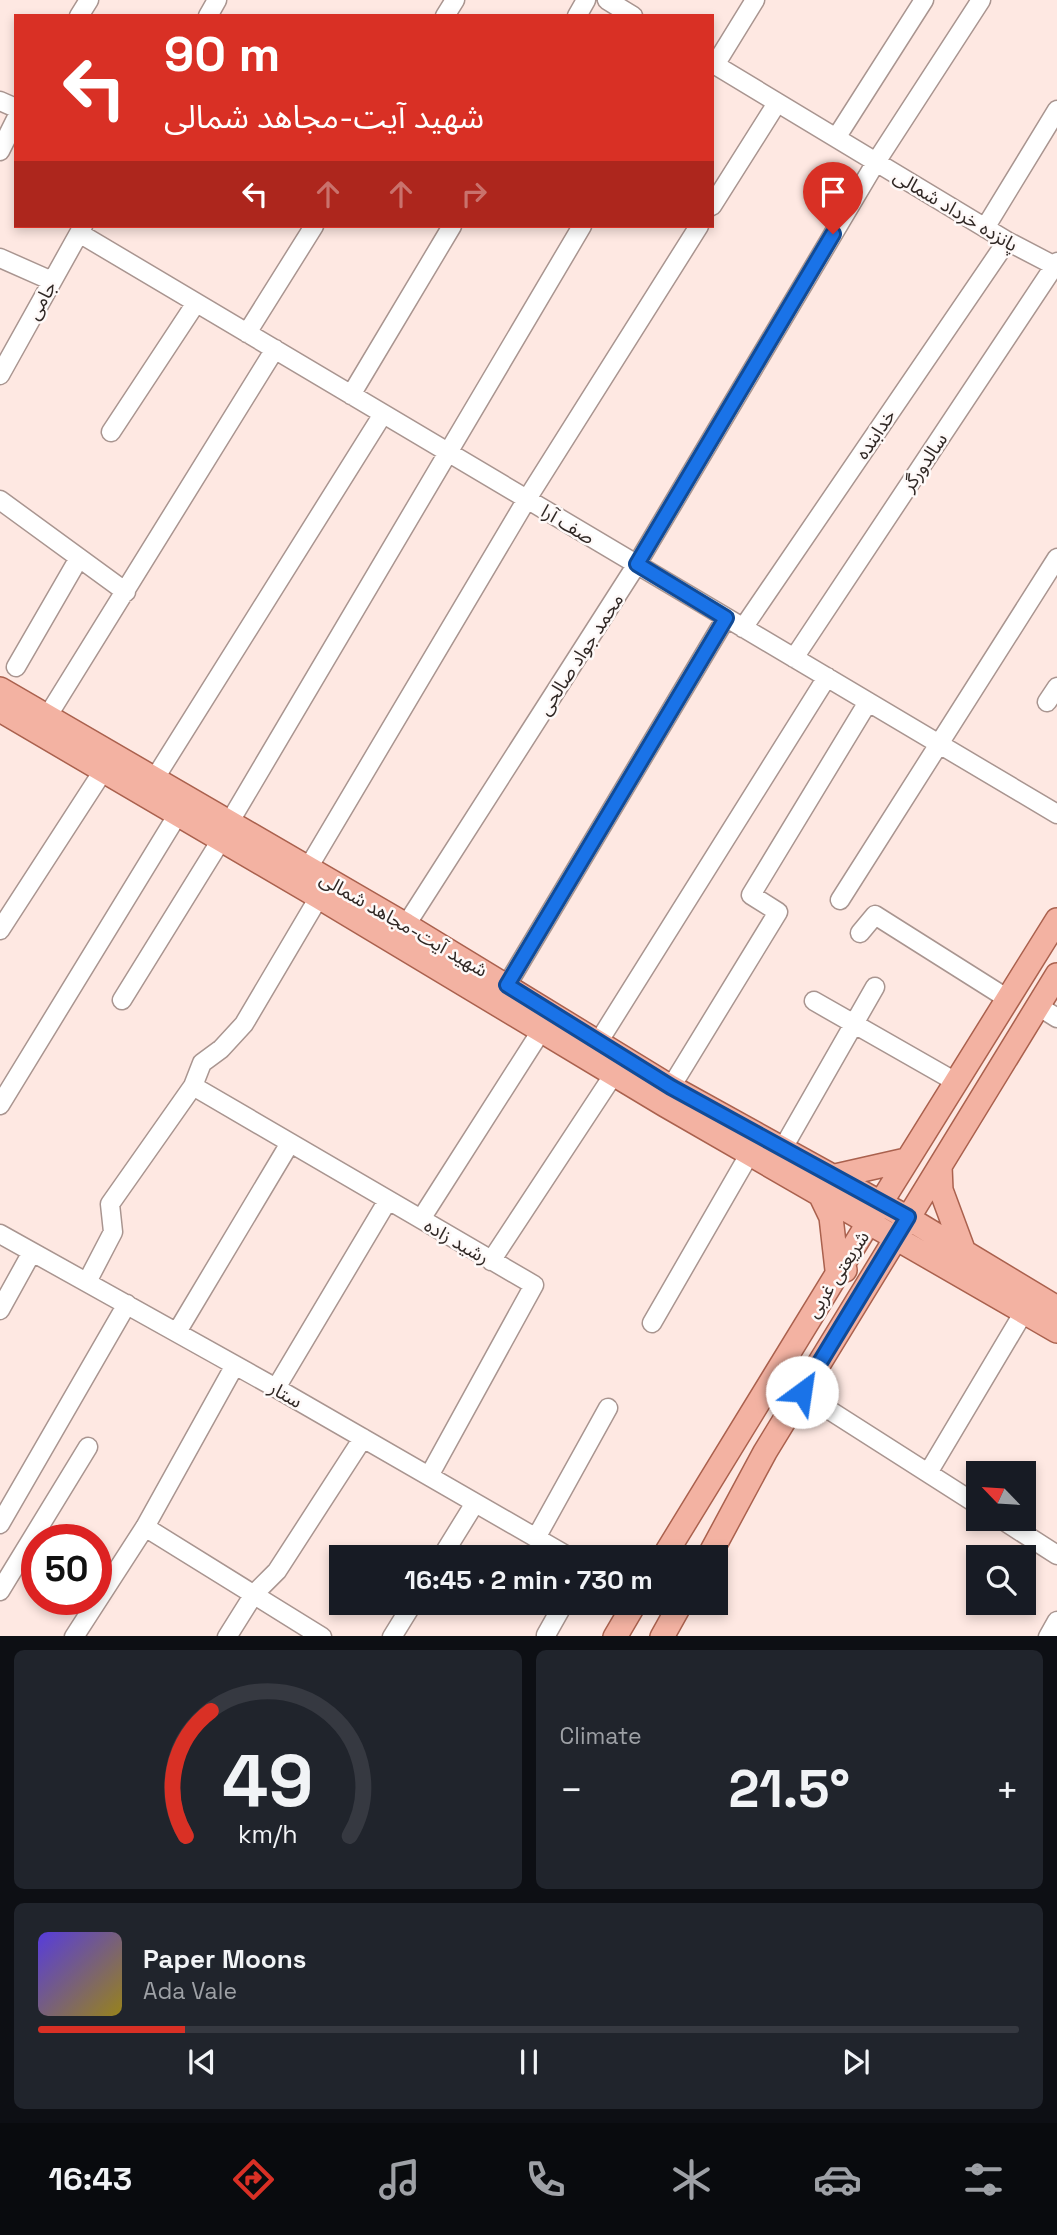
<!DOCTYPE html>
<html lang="en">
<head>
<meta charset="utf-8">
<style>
	body { margin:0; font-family:"Space Grotesk","Noto Sans Arabic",sans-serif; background:#20242c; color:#f1f3f6; height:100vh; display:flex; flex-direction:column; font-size:26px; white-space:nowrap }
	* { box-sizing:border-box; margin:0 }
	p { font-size:23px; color:#9ea1a6 }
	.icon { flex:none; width:38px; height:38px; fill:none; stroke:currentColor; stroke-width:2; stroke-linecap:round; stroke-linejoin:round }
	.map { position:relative; height:1636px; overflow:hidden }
	.details { display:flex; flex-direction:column; gap:14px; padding:14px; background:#0d0f14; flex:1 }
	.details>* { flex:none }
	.banner { position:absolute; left:14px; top:14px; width:700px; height:214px; border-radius:0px; box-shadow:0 4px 10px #0003; background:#d93025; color:#fff; overflow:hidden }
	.needle { width:46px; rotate:295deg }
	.buttons { position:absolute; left:966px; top:1461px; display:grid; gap:14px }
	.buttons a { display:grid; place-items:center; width:70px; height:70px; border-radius:0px; background:#171b24; box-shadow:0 4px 10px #0003; font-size:35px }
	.speed { position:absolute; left:21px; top:1524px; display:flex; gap:14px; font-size:35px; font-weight:700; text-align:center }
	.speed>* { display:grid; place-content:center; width:91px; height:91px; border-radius:50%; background:#171b24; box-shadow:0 4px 10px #0003; line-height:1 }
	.speed .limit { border:10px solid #d22; background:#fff; color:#111 }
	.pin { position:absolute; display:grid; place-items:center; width:60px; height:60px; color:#fff; margin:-72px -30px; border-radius:50% 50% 50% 0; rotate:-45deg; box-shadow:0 0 7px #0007 }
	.pin .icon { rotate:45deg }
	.me { position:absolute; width:77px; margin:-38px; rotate:31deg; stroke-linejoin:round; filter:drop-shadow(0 0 5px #0008) }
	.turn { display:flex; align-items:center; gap:24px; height:147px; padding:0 35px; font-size:32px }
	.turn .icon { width:91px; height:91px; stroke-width:2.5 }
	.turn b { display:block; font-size:49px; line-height:60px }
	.lanes { display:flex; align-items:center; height:66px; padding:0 35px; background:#0003; justify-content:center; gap:35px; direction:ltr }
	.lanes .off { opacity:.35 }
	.big { font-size:52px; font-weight:800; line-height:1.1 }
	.details .widget { flex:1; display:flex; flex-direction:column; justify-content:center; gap:10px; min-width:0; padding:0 24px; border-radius:10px; background:#20242c }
	.details .dial { align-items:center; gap:0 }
	.dial svg { height:182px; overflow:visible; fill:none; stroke:#363941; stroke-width:7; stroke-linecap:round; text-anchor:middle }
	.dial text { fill:#f1f3f6; stroke:none }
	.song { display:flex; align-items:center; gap:21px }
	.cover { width:84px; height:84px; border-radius:10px; background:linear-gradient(135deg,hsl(250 70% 55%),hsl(50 70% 35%)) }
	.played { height:7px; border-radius:4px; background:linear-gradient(90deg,#d93025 15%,#363941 15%) }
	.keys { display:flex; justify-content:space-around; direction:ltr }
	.heat { display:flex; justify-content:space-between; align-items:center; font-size:38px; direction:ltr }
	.details .tiles { flex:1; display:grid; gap:14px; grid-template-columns:1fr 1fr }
	.widget:last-child { grid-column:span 2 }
	.trip { position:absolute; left:329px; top:1545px; width:399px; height:70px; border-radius:0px; background:#171b24; box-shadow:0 4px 10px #0003; font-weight:800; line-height:70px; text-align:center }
	.tab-bar { display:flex; height:112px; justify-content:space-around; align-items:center; background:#090b0e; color:#9ea1a6 }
	.tab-bar .icon { width:49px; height:49px }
	.tab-bar .active { color:#d93025 }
	.tab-bar b { font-size:32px; color:#f1f3f6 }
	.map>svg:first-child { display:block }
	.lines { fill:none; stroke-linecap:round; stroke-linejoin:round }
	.minor-casing { stroke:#a99590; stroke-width:21 }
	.major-casing { stroke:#aa614e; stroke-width:26 }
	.minor { stroke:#fff; stroke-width:18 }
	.major { stroke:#f3b2a2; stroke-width:23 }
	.route-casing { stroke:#114b97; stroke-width:18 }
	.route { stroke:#1a73e8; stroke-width:12 }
	.labels { text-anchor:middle; stroke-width:5; stroke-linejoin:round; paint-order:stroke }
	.street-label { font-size:19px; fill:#302825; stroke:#fef9f8 }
</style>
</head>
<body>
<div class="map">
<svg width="1057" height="1637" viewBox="0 0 1057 1637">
	<rect width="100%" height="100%" fill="#fee8e2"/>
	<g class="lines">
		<g class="minor-casing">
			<path id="minor" d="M607 0 633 16
				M79 16 89 0
				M208 16 217 0
				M445 16 455 0
				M577 16 586 0
				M712 63 1007 241 1057 267
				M715 65 755 0
				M0 101 16 108
				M836 138 924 0
				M0 151 16 119
				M712 206 777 103
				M985 228 1057 110
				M79 233 1057 814
				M0 258 52 281
				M247 333 314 226
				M0 375 83 226
				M351 395 452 226
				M111 432 196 303
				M0 500 126 592
				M743 628 1007 241
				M794 658 1057 262
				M16 667 79 558
				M1047 702 1057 687
				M47 717 275 349
				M155 778 383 414
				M229 823 582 226
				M308 868 527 499 699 226
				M840 900 1057 558
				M406 925 637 564 876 162 981 0
				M0 930 103 771
				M860 933 875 915 1008 999
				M507 985 726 618
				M122 1000 221 840
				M814 1001 956 1082
				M1038 1006 1057 1018
				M599 1041 827 677
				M193 1086 534 1285 429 1476
				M671 1087 778 912 751 895 868 702
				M0 1105 178 814
				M783 1148 875 987
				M421 1219 541 1031
				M0 1234 276 1388 571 1558
				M491 1261 614 1074
				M87 1282 113 1232 110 1204 193 1086 202 1063 221 1049 244 1024 319 897
				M0 1310 32 1252
				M652 1323 750 1153
				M177 1332 290 1143
				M276 1388 388 1200
				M801 1392 978 1505
				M928 1473 1025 1310
				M1001 1519 1057 1555
				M0 1524 127 1304
				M145 1527 322 1637
				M536 1538 608 1408
				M441 1558 475 1503
				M0 1591 88 1447
				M546 1635 564 1603
				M74 1637 145 1527 235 1365
				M227 1637 254 1594 277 1571 363 1438
				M392 1637 413 1603
				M1048 1637 1057 1621"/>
		</g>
		<g class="major-casing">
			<path id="major" d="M0 689 406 925 671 1087 908 1218 1057 1308
				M0 710 319 897 665 1105 1057 1331
				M940 1166 941 1190 964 1252
				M831 1177 906 1160
				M819 1192 831 1217 837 1270H845
				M663 1558C793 1344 924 1132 1057 920
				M708 1558 765 1452 1057 975
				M615 1637 635 1603
				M662 1637 681 1603"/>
		</g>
		<use href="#minor" class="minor"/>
		<use href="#major" class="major"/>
	</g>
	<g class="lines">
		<g class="route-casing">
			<path id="route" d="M802 1392 908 1217 671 1087 507 985 726 618 637 564 833 234"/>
		</g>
		<use href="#route" class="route"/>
	</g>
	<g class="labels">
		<g class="street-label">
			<text transform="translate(956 210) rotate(31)" y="7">پانزده خرداد شمالی</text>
			<text transform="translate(41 300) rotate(-61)" y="7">جامی</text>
			<text transform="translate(875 434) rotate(-56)" y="7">خدابنده</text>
			<text transform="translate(924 462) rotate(-56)" y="7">سالدورگر</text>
			<text transform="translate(568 524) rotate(31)" y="7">صف آرا</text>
			<text transform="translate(580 654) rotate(-57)" y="7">محمد جواد صالحی</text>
			<text transform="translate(404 924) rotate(30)" y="7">شهید آیت-مجاهد شمالی</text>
			<text transform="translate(457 1241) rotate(30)" y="7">رشید زاده</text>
			<text transform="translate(837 1274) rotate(-57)" y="7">شریعتی غربی</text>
			<text transform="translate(286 1394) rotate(30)" y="7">ستار</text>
		</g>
	</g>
</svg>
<div class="buttons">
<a><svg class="needle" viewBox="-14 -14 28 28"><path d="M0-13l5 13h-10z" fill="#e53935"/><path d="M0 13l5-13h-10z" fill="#9ea1a6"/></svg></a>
<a><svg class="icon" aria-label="search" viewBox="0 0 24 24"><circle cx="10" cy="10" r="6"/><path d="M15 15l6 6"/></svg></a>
</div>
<div class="speed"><div class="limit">50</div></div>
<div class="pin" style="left:833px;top:234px;background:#d93025"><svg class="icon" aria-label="arrive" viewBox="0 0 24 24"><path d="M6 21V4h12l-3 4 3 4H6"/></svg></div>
<svg class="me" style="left:802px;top:1392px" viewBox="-20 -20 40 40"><circle r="19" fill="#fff"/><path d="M0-13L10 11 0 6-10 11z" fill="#1a73e8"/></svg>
<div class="trip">16:45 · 2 min · 730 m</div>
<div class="banner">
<div class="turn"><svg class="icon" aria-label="left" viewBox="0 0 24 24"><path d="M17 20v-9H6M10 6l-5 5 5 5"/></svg><div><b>90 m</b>شهید آیت-مجاهد شمالی</div></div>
<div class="lanes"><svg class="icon" aria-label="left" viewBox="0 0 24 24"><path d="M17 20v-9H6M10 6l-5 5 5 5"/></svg><svg class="icon off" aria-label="ahead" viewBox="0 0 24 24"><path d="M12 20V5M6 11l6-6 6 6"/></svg><svg class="icon off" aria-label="ahead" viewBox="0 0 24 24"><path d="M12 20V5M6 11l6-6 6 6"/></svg><svg class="icon off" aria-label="right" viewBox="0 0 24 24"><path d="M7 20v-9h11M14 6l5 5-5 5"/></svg></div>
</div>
</div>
<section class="details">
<div class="tiles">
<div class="widget dial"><svg viewBox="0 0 100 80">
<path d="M14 69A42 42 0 1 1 86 69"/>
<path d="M14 69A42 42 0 0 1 25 14" stroke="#d93025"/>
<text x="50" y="56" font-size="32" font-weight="700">49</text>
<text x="50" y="72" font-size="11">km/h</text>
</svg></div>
<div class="widget"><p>Climate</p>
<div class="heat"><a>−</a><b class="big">21.5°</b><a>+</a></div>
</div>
<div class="widget">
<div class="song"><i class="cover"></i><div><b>Paper Moons</b><p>Ada Vale</p></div></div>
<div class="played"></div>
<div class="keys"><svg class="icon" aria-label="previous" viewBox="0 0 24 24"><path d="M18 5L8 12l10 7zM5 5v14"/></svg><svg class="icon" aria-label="pause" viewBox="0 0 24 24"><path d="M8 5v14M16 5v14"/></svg><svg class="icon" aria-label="next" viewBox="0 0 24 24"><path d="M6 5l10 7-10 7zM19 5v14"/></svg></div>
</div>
</div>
</section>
<nav class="tab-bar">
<b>16:43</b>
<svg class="icon active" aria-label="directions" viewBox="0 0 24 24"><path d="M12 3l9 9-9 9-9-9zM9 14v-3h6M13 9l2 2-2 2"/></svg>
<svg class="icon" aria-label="music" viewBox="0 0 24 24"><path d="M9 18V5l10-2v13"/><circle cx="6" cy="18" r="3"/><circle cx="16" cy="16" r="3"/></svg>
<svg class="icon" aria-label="phone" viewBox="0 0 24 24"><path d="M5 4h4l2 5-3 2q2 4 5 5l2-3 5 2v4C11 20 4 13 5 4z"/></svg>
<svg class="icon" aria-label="climate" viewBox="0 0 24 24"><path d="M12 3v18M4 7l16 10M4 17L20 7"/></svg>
<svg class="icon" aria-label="car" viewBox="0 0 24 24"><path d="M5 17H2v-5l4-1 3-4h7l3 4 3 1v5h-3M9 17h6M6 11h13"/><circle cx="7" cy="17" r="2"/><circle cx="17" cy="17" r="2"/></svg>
<svg class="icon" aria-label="filters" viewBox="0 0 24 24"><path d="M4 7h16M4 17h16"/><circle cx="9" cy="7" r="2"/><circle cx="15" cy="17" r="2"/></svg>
</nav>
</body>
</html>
